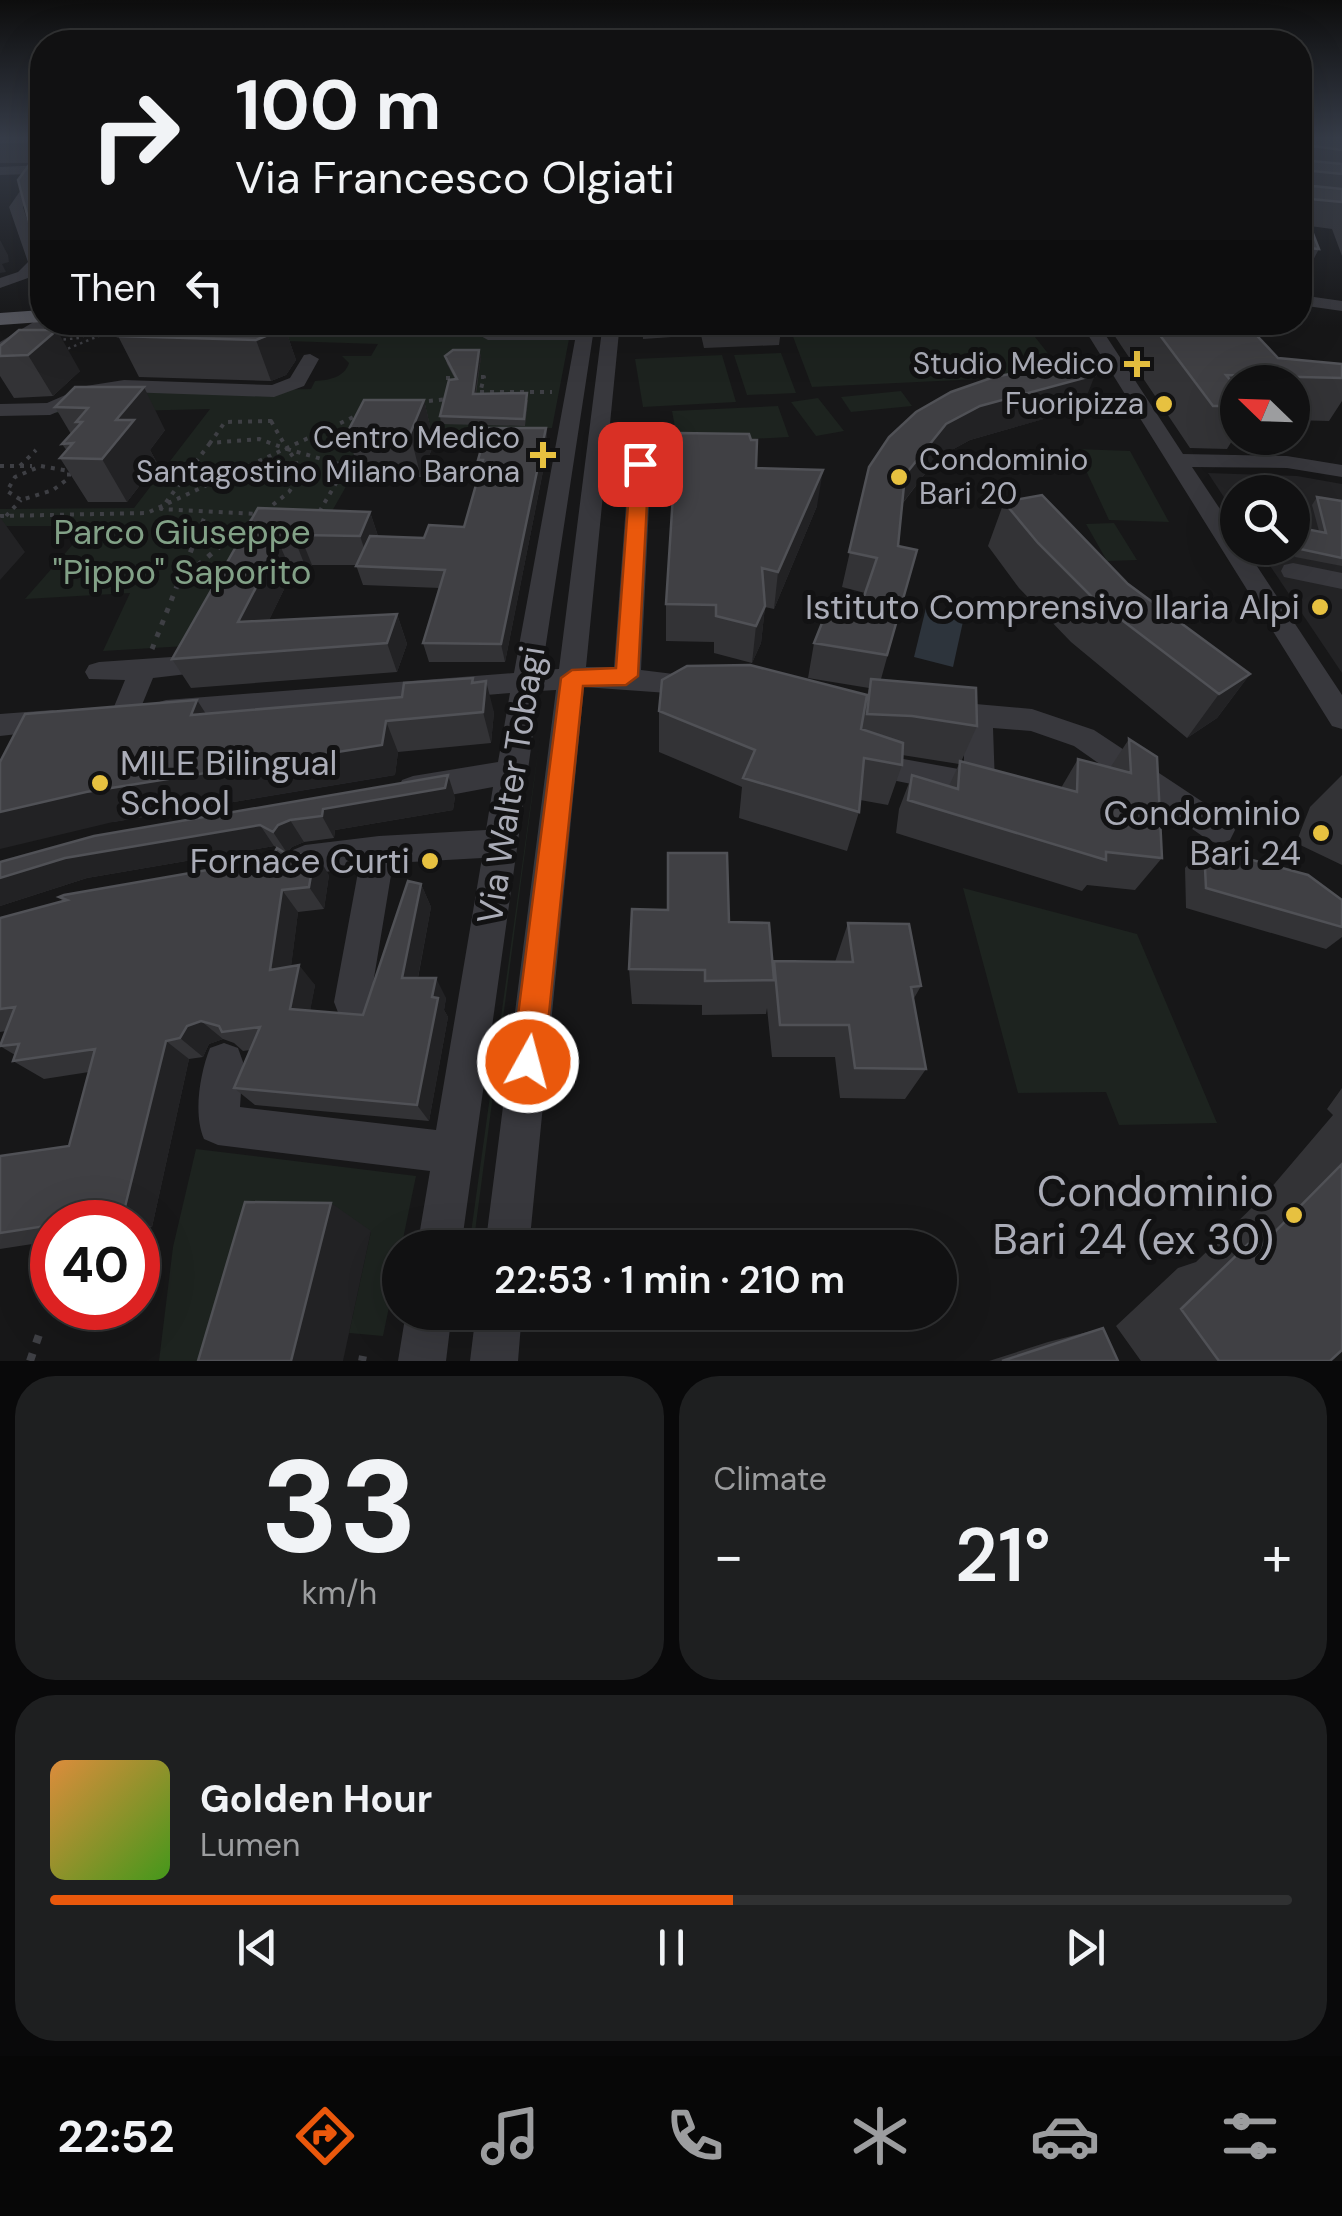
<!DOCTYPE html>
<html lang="en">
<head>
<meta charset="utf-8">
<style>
	body { margin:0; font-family:"DM Sans",sans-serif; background:#1e1f20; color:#f1f3f6; height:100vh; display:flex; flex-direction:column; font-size:38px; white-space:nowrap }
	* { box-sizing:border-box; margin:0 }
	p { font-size:32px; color:#9c9d9f }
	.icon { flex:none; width:55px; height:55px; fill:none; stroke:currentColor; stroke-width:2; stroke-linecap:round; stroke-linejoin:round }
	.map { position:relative; height:1361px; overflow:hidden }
	.panel { display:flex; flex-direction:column; gap:15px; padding:15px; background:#09090a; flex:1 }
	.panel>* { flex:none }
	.guide { position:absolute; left:30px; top:30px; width:1282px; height:305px; border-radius:40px; box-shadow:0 10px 40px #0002,0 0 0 2px #303132; background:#111112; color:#f1f3f6; overflow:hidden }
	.needle { width:65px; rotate:293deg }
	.tools { position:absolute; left:1220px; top:365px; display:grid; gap:20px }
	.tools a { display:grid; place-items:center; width:90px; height:90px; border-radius:50%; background:#111112; box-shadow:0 10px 40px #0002,0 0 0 2px #303132; font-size:50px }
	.speed { position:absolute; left:30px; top:1200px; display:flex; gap:20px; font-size:50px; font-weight:700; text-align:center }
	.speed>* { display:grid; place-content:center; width:130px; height:130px; border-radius:50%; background:#111112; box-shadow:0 10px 40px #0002,0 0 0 2px #303132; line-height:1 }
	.speed .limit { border:15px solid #d22; background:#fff; color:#111 }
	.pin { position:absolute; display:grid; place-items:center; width:85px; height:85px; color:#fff; margin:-42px; border-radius:20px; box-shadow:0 5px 15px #0006 }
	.me { position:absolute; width:110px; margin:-55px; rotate:7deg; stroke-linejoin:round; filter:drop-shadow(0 0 8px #0008) }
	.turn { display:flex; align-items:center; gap:35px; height:210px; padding:0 40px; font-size:45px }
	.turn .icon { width:130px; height:130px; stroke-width:2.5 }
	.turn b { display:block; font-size:70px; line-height:85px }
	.then { display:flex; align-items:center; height:95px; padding:0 40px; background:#0003; gap:20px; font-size:38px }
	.big { font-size:75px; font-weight:600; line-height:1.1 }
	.panel .card { flex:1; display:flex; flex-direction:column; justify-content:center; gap:15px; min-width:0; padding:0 35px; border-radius:40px; background:#1e1f20 }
	.panel .dial { align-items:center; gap:0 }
	.dial b { font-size:130px; line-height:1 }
	.song { display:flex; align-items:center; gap:30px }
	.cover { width:120px; height:120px; border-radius:15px; background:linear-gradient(135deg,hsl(30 70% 55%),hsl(100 70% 35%)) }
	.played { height:10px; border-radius:5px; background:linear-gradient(90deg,#ea580c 55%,#303132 55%) }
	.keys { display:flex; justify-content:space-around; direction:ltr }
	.heat { display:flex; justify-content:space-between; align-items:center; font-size:55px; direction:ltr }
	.panel .tiles { flex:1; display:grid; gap:15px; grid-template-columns:1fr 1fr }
	.card:last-child { grid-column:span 2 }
	.trip { position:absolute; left:382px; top:1230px; width:575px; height:100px; border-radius:50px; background:#111112; box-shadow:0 10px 40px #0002,0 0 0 2px #303132; font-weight:600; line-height:100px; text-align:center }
	.menu { display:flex; height:160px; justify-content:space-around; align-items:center; background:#070707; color:#9c9d9f }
	.menu .icon { width:70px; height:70px }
	.menu .active { color:#ea580c }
	.menu b { font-size:45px; color:#f1f3f6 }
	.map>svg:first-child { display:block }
	.built { fill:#232325 }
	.green { fill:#1d231f }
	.water { fill:#2d343c }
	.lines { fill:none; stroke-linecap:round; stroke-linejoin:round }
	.path-far3 { stroke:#3e3f44; stroke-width:2.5; stroke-dasharray:2.5 4; stroke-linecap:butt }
	.path-far2 { stroke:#3e3f44; stroke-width:4; stroke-dasharray:4 6; stroke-linecap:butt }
	.path-far1 { stroke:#3e3f44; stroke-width:5; stroke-dasharray:5 8; stroke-linecap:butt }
	.path { stroke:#3e3f44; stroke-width:8; stroke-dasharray:8 11; stroke-linecap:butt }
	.minor { fill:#38383d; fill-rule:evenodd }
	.major { fill:#54555c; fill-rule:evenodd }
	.wall { fill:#333336; fill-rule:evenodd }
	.shaded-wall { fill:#222224 }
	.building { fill:#404044; stroke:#505156; stroke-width:2.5 }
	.route { fill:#ea580c; stroke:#983908; stroke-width:2.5 }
	.poi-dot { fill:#e7c140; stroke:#121213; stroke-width:4 }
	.labels { text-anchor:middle; stroke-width:10; stroke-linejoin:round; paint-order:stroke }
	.far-poi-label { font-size:30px; fill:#aaacb7; stroke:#121213; text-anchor:end }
	.park-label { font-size:35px; fill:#82a187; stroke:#121213 }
	.poi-label { font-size:35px; fill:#aaacb7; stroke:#121213; text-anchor:end }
	.street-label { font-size:35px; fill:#aaacb7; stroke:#121213 }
	.near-poi-label { font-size:42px; fill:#aaacb7; stroke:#121213; text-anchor:end }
</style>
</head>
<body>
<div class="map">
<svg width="1342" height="1361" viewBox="0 0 1342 1361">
	<rect width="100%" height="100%" fill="#171718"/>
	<path class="built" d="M1208 473 1297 476 1342 484V673L1258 548H1292V492H1238L1237 517Z"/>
	<path class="green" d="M475 322 472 330 569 339 552 428 377 432 323 527 203 645 103 651 130 593 25 599 89 526H0V509L134 508 210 409 50 413 92 394 311 389 315 381C329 380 344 378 349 363L342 356H371L378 344 253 340 272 327 415 330 419 323Z
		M880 322 1024 323 1065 375 812 387 789 326Z
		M781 353 796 393 747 395 734 355Z
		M722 355 736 402 643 407 635 359Z
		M901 391 912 406 851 412 841 397Z
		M818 398 844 431 816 436 791 402Z
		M778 406 789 437 678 443 672 411Z
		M1076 449 1130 451 1169 522 1109 520Z
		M1114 523 1137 560 1107 561 1086 524Z
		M540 737 473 1247H469Z
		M963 888 1137 934 1217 1123 1119 1125 1106 1092 1018 1093Z
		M196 1149 416 1176 383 1336 349 1333 371 1231 262 1361H159L173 1247Z"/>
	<path class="water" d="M926 608 964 617 953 667 914 657Z"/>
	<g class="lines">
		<path class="path-far3" d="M57 340 80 338 104 322
			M62 351 133 322"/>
		<path class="path-far2" d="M471 377H484L479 397
			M446 378H460
			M480 392H552
			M419 402 448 399
			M271 421 287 449 259 439 210 443 225 422Z
			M210 443 161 509 257 514
			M287 449 346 466 318 514
			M0 466H32
			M20 466 36 450
			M41 466 69 471V478L53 490 21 500 7 491 15 477Z
			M265 511 289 492 298 478 296 461 289 451
			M0 516 147 513 360 414
			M6 516 21 500
			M195 541 206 513
			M227 541 252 520"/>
		<path class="path-far1" d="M133 568 185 565
			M178 582 230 538
			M152 649 196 538"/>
		<path class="path" d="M30 1361 42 1326
			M362 1361 363 1356"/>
		<path class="minor" d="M42 165V178L23 207 42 265 28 278 0 288V278L18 272 28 262 9 207 32 174 0 175V167Z
			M1300 295 1342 301V311L1300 305Z
			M42 317V322H51L49 326 0 355V342Z
			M578 322H595L542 670 559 669 603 322H620L586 667H614L629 464 640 458 651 464 641 670 706 678 710 685 706 692 696 695 584 687 529 1248H485L556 690 539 691 461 1248H417L430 1171 218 1145 204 1139C193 1114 200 1073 210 1048L224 1043 238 1048 243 1062 240 1107 436 1130 482 858 393 863 370 1002 365 1015 352 1020 339 1015 334 1002 359 867 305 875 293 870 289 860 293 850 305 845 379 836 486 830 493 787 413 802 402 798 398 789 402 780 413 776 498 762 510 693 166 722 156 719 152 711 156 703 166 700 514 673 575 340H488L479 335 488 330H577Z
			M1080 322H1097L1183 454 1287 456 1342 465V477L1287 468 1192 467 1238 536V548H1245L1342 695V729L1332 726Z
			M310 354 319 359 304 386 274 397 124 392 97 395 50 415 0 416V404L47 403 86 386 124 380 272 385 290 378 304 355Z
			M1293 563 1342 573V589L1284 577 1281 571 1284 565Z
			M186 656 196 659 200 666 196 673 153 678 135 722 125 725 115 722 111 714 125 680 89 679 85 672 89 665 99 662Z
			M942 701 1032 709 1094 730 1230 820 1235 830 1230 840 1219 844 1208 840 1074 746 1031 731 993 728 995 785 991 794 980 798 887 779 883 770 887 761 898 758 964 770V725L932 720 928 712 932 704Z
			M53 710 63 713 67 721 63 729 0 736V714Z
			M406 1312H452L446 1361H398Z
			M476 1312H522L518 1361H470Z"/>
		<path class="major" d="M42 310V322L0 325V313Z"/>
	</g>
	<path class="wall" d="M0 136H42V248L30 226 31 163H0Z
		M1300 136H1342V256L1332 229 1310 226 1319 249 1304 277 1300 276Z
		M188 322H283L296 360 286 375 271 381 139 377 118 336 189 324ZM243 324 241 326 193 325Z
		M526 322H551L550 326H527Z
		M642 322H782L779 345 704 348 701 335 643 339Z
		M1110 322H1244L1278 358 1342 364V401L1329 421 1292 420V382H1238V431L1227 449 1190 448 1108 326Z
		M0 346 80 371 53 396 14 398 0 376Z
		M479 350 481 357 476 394 528 400 525 426 441 424 440 416 455 379 447 364 445 356Z
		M75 387 165 430 150 450 157 463 127 502H88L60 458 67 451 62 444 71 434 55 407Z
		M424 400 434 443 421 477H361L347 433Z
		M1082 408 970 440 937 458 903 503 898 546 917 550 881 679 977 726 961 762 1061 788 1078 759 1110 768 1129 739 1162 858 1135 890 1087 885 1082 891 896 833 899 809 912 775 949 786 959 764 902 755V765L888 805 860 800 859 812 847 851 739 818 742 787 659 752V711L867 696 869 688 808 678 814 643 856 620 865 593 842 587 869 467Z
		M546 428 548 446 505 662H429L423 643 440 588 363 585 356 565H312L308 573H292L269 620 397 614 407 644 397 672 191 688 172 659 258 508 370 512 378 536 424 538 464 527 480 469 478 460Z
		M756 468 817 506 774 609 765 607 761 643 752 663 714 653V642L666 641V604Z
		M1317 497 1342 501V566L1295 557 1292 532 1296 527 1319 531 1312 505Z
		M1004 502 1250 674 1217 718 1187 738 1071 642 1019 588 988 546Z
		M474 683 494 712 491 743 398 752 395 775 113 822 205 713 402 697Z
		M1342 775V865L1296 843 1310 807Z
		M455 797 453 810 335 830 334 838 304 842 292 847 287 853 274 846 87 878 0 906V862Z
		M1204 847 1342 900V937L1326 949 1186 908 1185 868Z
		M329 875 324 909 298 912 291 966 315 985 310 1010 363 1015 421 884 431 907 418 978 446 998 444 1010 448 1017 429 1121 255 1105 234 1088 250 1050 243 1051 234 1043 223 1039 209 1044 203 1057 189 1059 152 1227 138 1229V1222H52V1241L0 1249V1156L69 1146 89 1072 44 1079 13 1061 15 1055 0 1046 6 1031 0 1032V918L63 901 59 897Z
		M729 922 773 967 774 961 835 962 848 923 921 986 913 1000 926 1069 905 1099 840 1098 835 1057H772L767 1008 766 1014 702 1015V1005L632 1004 629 969Z
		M1342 1088V1350L1330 1361H1141L1116 1326 1178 1268 1196 1262 1264 1196 1333 1115 1327 1109Z
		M1103 1328 1118 1361H989L1048 1342Z"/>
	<path class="shaded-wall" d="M42 223V248L30 226Z
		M0 240 8 255 9 262 2 264 6 272 0 273Z
		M280 322H283L296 360 286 375 271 381 256 340Z
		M57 330 80 371 53 396 28 355Z
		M479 350 481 357 474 402 473 394Z
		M1095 375 1082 408 970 440 937 458 897 510 905 475 946 424 980 406Z
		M144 387 165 430 150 450 157 463 127 502 102 459 116 420Z
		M424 400 434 443 421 477 410 434Z
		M546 428 548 446 505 662 501 644Z
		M823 470 817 506 774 609 778 572Z
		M370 512 380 542 370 566 360 536Z
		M0 517 25 552 0 580Z
		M300 535 312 565 308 573 296 543Z
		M279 543 292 573 254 651 238 622Z
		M765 606 761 643 752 663 756 626Z
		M397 614 407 644 397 672 387 643Z
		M1250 674 1217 718 1187 738 1219 694Z
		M486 681 494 712 491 743 483 712Z
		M197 700 217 731 191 715Z
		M386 721 398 752 395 775 113 822 0 849V812Z
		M448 775 455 797 453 810 335 830 334 838 322 816 323 809Z
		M290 820 304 842 292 847 287 853 273 832 278 825Z
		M260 825 274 846 87 878 0 906V878L65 858Z
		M315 852 329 875 324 909 309 887Z
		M421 884 431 907 414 998 402 978Z
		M282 890 298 912 288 991 270 970Z
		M299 965 315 985 307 1028 290 1009Z
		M436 978 446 998 444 1010 448 1017 429 1121 417 1105Z
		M201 1021 223 1039 209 1044 203 1057 180 1038 187 1026Z
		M166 1041 189 1059 152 1227 123 1215Z
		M331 1203 371 1231 343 1361H291Z"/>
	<path class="building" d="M0 136H42V223L30 226 18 180 34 158V141L0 142Z
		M1300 136H1342V150L1312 146 1308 158 1312 161 1342 164V174L1313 171 1309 183 1313 186 1342 189V202L1300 198Z
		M1300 200 1319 249 1300 247Z
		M244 322H280L271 334 256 340 118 336 119 323 241 326Z
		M1150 322H1244L1278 358 1342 364V378L1226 375 1238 389V406H1213Z
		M19 330H57L28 355 0 356V346Z
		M453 350H479L473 394 527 393 524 419 440 416 449 380 457 379 445 356Z
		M1094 365 1095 375 980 406 946 424 905 475 898 546 917 550 887 655 814 643 826 613 856 620 877 558 849 552 869 467 889 437 916 412 951 392 994 377 1042 368Z
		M75 387H144L116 420H134L102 459 60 458 73 443 62 444 82 422H76L88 408 55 407Z
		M364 400H424L410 434 347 433Z
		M487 428H546L501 644 423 643 445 570 356 566 370 536 424 538 429 525 464 527 483 460H478Z
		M677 433 749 434 751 440H757L756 468 823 470 778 572 762 568 765 606 756 626 716 616V605L666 604Z
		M1042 495 1128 584 1250 674 1219 694 1093 598 1038 543 1004 502Z
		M1317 497 1342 501V558L1300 549 1296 527 1326 533Z
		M258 508 370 512 360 536 300 535 296 543H279L238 622 397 614 387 643 172 659Z
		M750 665 867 695 861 729 903 743 902 765 864 758 859 812 743 778 755 750 659 711 662 680 687 666Z
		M473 678 472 683 486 681 483 712 386 721 382 745 86 792 0 812V762L25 714 197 700 191 715 402 697 404 683Z
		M871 679 976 688 977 726 912 716 867 714Z
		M1129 739 1157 757 1162 858 1106 852V860L908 800 912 775 958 789 960 761 1077 792 1078 759 1131 773Z
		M448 775 445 788 323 809 322 816 290 820 278 825 273 832 260 825 65 858 0 878V862L94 836Z
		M1204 847 1308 875 1342 900V927L1206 888Z
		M277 848 290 856 315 852 309 887 282 890 270 970 299 965 290 1009 363 1015 408 881 421 884 402 978H436L432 997 438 998 417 1105 234 1088 260 1027 222 1032 219 1026 201 1021 187 1026 180 1038 166 1041 123 1215 73 1222H52V1225L0 1233V1156L69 1146 95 1049 13 1061 19 1044 0 1046 15 1007 0 1009V918L67 900 59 897 64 895 259 861 273 855Z
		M668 853H727L729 922 769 923 774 980 705 981V970L629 969 632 909 668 910Z
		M848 923 909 924 921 986 911 987 926 1069 855 1068 849 1025H780L774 961 853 962Z
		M1342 1164V1350L1330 1361H1219L1181 1309 1248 1244 1255 1252Z
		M245 1202 331 1203 291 1361H198Z
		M1103 1328 1118 1361H1002Z"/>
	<linearGradient id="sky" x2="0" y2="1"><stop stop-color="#0d0d0d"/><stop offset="0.42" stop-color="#363c48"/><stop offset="1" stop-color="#363c48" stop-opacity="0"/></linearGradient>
	<rect width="1342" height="327" fill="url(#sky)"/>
	<path class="route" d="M640 458 649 464 638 676 626 685 583 686 544 1062 539 1074 528 1078 517 1074 512 1062 561 678 572 670 616 668 631 464Z"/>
	<g class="poi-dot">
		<path d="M1132 349h10v10h10v10h-10v10h-10v-10h-10v-10h10z"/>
		<circle cx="1164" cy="404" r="10"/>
		<path d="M538 440h10v10h10v10h-10v10h-10v-10h-10v-10h10z"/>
		<circle cx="899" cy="477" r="10"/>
		<circle cx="1320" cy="607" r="10"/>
		<circle cx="100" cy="783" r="10"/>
		<circle cx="1321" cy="833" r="10"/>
		<circle cx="430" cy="861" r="10"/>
		<circle cx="1294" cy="1215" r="10"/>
	</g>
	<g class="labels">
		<g class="far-poi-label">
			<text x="1114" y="374">Studio Medico</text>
			<text x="1144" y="414">Fuoripizza</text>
			<text x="520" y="448">Centro Medico<tspan x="520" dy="34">Santagostino Milano Barona</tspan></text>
			<text x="919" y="470" text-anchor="start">Condominio<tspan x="919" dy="34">Bari 20</tspan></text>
		</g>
		<g class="park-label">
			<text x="182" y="544">Parco Giuseppe<tspan x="182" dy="40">"Pippo" Saporito</tspan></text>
		</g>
		<g class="poi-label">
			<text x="1300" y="619">Istituto Comprensivo Ilaria Alpi</text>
			<text x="120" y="775" text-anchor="start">MILE Bilingual<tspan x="120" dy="40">School</tspan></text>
			<text x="1301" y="825">Condominio<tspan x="1301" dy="40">Bari 24</tspan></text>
			<text x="410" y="873">Fornace Curti</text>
		</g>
		<g class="street-label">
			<text transform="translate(511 785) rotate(-81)" y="12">Via Walter Tobagi</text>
		</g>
		<g class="near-poi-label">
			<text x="1274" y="1206">Condominio<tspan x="1274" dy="48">Bari 24 (ex 30)</tspan></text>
		</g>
	</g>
</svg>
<div class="tools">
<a><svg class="needle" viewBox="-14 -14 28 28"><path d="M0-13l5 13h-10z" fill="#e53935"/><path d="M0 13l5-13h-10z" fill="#9c9d9f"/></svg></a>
<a><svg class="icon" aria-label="search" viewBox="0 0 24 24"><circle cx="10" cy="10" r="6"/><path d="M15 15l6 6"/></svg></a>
</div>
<div class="speed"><div class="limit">40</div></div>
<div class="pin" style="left:640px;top:464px;background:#d93025"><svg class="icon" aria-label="arrive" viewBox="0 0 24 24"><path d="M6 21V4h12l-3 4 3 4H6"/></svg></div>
<svg class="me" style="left:528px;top:1062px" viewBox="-20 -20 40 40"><circle r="17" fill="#ea580c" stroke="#fff" stroke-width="3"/><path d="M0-11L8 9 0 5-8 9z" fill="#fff"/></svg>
<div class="trip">22:53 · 1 min · 210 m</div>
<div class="guide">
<div class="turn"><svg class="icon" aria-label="right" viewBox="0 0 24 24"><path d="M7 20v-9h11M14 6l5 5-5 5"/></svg><div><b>100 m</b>Via Francesco Olgiati</div></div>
<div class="then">Then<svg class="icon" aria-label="left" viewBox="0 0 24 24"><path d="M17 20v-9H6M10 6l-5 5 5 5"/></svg></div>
</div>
</div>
<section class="panel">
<div class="tiles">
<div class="card dial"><b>33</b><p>km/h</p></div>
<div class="card"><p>Climate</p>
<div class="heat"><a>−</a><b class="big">21°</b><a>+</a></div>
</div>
<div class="card">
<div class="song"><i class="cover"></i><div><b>Golden Hour</b><p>Lumen</p></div></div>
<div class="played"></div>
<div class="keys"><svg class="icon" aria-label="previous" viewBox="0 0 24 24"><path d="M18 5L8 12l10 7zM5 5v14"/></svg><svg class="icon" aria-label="pause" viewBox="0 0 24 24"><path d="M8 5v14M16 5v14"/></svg><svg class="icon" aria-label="next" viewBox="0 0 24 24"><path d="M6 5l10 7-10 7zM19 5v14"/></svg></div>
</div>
</div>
</section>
<nav class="menu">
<b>22:52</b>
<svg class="icon active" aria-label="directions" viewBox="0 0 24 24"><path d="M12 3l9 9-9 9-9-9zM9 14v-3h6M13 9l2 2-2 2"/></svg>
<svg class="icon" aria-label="music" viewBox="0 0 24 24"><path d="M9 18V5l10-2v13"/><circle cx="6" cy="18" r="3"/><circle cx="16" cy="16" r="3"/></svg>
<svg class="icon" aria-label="phone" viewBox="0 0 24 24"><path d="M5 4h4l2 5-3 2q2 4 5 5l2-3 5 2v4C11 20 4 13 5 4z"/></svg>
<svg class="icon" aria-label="climate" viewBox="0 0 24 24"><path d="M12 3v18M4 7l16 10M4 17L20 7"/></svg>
<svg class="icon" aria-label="car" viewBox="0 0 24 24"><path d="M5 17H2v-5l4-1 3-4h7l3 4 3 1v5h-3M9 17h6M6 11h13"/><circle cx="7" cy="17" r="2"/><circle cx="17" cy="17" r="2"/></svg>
<svg class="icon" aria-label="filters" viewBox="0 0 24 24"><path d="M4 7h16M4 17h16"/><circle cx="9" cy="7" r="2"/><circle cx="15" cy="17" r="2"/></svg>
</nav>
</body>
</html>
